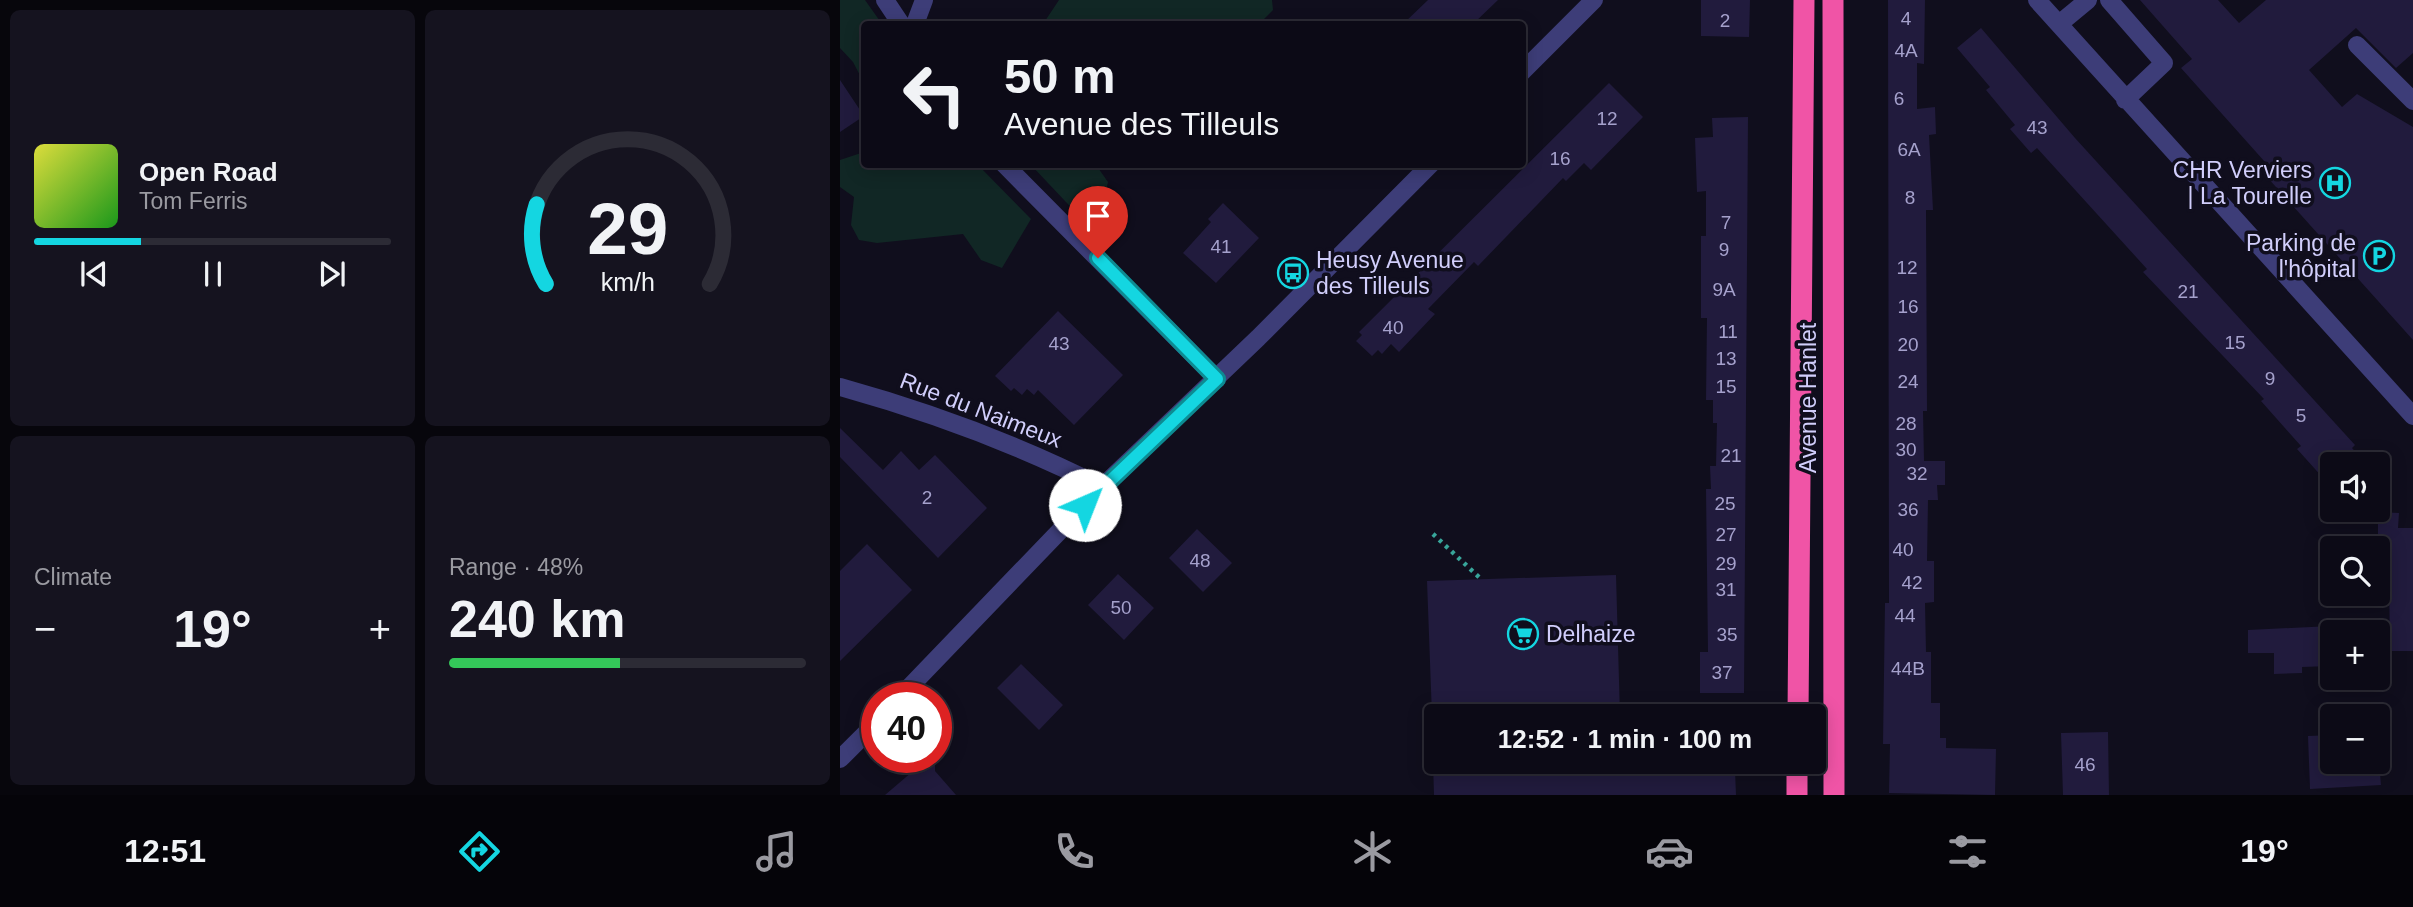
<!DOCTYPE html>
<html lang="en">
<head>
<meta charset="utf-8">
<style>
	body { margin:0; font-family:Helvetica,sans-serif; background:#15131f; color:#f1f3f6; height:100vh; display:flex; flex-direction:column; font-size:26px; white-space:nowrap }
	* { box-sizing:border-box; margin:0 }
	p { font-size:23px; color:#9a9aa1 }
	.icon { flex:none; width:38px; height:38px; fill:none; stroke:currentColor; stroke-width:2; stroke-linecap:round; stroke-linejoin:round }
	.map { position:relative; flex:1; overflow:hidden }
	.drawer { display:flex; flex-direction:column; gap:10px; padding:10px; background:#07060c; width:840px }
	.drawer>* { flex:none }
	.top-card { position:absolute; left:21px; top:21px; width:665px; height:147px; border-radius:7px; box-shadow:0 4px 18px #0003,0 0 0 2px #2c2b35; background:#0c0a16; color:#f1f3f6; overflow:hidden }
	.fabs { position:absolute; left:1480px; top:452px; display:grid; gap:14px }
	.fabs a { display:grid; place-items:center; width:70px; height:70px; border-radius:7px; background:#0c0a16; box-shadow:0 4px 18px #0003,0 0 0 2px #2c2b35; font-size:35px }
	.speed { position:absolute; left:21px; top:682px; display:flex; gap:14px; font-size:35px; font-weight:700; text-align:center }
	.speed>* { display:grid; place-content:center; width:91px; height:91px; border-radius:50%; background:#0c0a16; box-shadow:0 4px 18px #0003,0 0 0 2px #2c2b35; line-height:1 }
	.speed .limit { border:10px solid #d22; background:#fff; color:#111 }
	.pin { position:absolute; display:grid; place-items:center; width:60px; height:60px; color:#fff; margin:-72px -30px; border-radius:50% 50% 50% 0; rotate:-45deg; box-shadow:0 0 7px #0007 }
	.pin .icon { rotate:45deg }
	.me { position:absolute; width:77px; margin:-38px; rotate:44deg; stroke-linejoin:round; filter:drop-shadow(0 0 5px #0008) }
	.turn { display:flex; align-items:center; gap:24px; height:147px; padding:0 28px; font-size:32px }
	.turn .icon { width:91px; height:91px; stroke-width:2.5 }
	.turn b { display:block; font-size:49px; line-height:60px }
	.big { font-size:52px; font-weight:700; line-height:1.1 }
	.drawer .tile { flex:1; display:flex; flex-direction:column; justify-content:center; gap:10px; min-width:0; padding:0 24px; border-radius:10px; background:#15131f }
	.drawer .dial { align-items:center; gap:0 }
	.dial svg { height:182px; overflow:visible; fill:none; stroke:#2c2b35; stroke-width:7; stroke-linecap:round; text-anchor:middle }
	.dial text { fill:#f1f3f6; stroke:none }
	.song { display:flex; align-items:center; gap:21px }
	.cover { width:84px; height:84px; border-radius:10px; background:linear-gradient(135deg,hsl(60 70% 55%),hsl(120 70% 35%)) }
	.played { height:7px; border-radius:4px; background:linear-gradient(90deg,#14d6e1 30%,#2c2b35 30%) }
	.keys { display:flex; justify-content:space-around; direction:ltr }
	.heat { display:flex; justify-content:space-between; align-items:center; font-size:38px; direction:ltr }
	.charge { height:10px; border-radius:5px; background:linear-gradient(90deg,#34c759 48%,#2c2b35 0) }
	.drawer .tiles { flex:1; display:grid; gap:10px; grid-template-columns:repeat(2,1fr) }
	.trip { position:absolute; left:584px; top:704px; width:402px; height:70px; border-radius:7px; background:#0c0a16; box-shadow:0 4px 18px #0003,0 0 0 2px #2c2b35; font-weight:700; line-height:70px; text-align:center }
	.menu { display:flex; height:112px; justify-content:space-around; align-items:center; background:#050409; color:#9a9aa1 }
	.menu .icon { width:49px; height:49px }
	.menu .selected { color:#14d6e1 }
	.menu b { font-size:32px; color:#f1f3f6 }
	main { display:flex; flex:1; min-height:0 }
	.map>svg:first-child { display:block }
	.green { fill:#112725 }
	.building { fill:#211b3d }
	.lines { fill:none; stroke-linecap:round; stroke-linejoin:round }
	.path { stroke:#38a59a; stroke-width:4.5; stroke-dasharray:3.5 5; stroke-linecap:butt }
	.minor { stroke:#3d3d78; stroke-width:18 }
	.highway { stroke:#f054a6; stroke-width:21 }
	.route-casing { stroke:#0d8b92; stroke-width:18 }
	.route { stroke:#14d6e1; stroke-width:12 }
	.labels { text-anchor:middle; stroke-width:7; stroke-linejoin:round; paint-order:stroke }
	.number-label { font-size:19px; fill:#a5a1cc }
	.poi-label { font-size:23px; fill:#d1cefb; stroke:#100e1d; text-anchor:end }
	.street-label { font-size:23px; fill:#d1cefb; stroke:#100e1d }
</style>
</head>
<body>
<main>
<section class="drawer">
<div class="tiles">
<div class="tile">
<div class="song"><i class="cover"></i><div><b>Open Road</b><p>Tom Ferris</p></div></div>
<div class="played"></div>
<div class="keys"><svg class="icon" aria-label="previous" viewBox="0 0 24 24"><path d="M18 5L8 12l10 7zM5 5v14"/></svg><svg class="icon" aria-label="pause" viewBox="0 0 24 24"><path d="M8 5v14M16 5v14"/></svg><svg class="icon" aria-label="next" viewBox="0 0 24 24"><path d="M6 5l10 7-10 7zM19 5v14"/></svg></div>
</div>
<div class="tile dial"><svg viewBox="0 0 100 80">
<path d="M14 69A42 42 0 1 1 86 69"/>
<path d="M14 69A42 42 0 0 1 10 34" stroke="#14d6e1"/>
<text x="50" y="56" font-size="32" font-weight="700">29</text>
<text x="50" y="72" font-size="11">km/h</text>
</svg></div>
<div class="tile"><p>Climate</p>
<div class="heat"><a>−</a><b class="big">19°</b><a>+</a></div>
</div>
<div class="tile"><p>Range · 48%</p><b class="big">240 km</b><div class="charge"></div></div>
</div>
</section>
<div class="map">
<svg width="1573" height="795" viewBox="0 0 1573 795">
	<rect width="100%" height="100%" fill="#100e1d"/>
	<path class="green" d="M0 0H25L42 24H24V83L13 62 0 48Z
		M219 0H432L433 10 419 24H203Z
		M24 152V164L138 165 191 219 162 268 141 260 123 234 37 243 19 240 11 225 14 197 0 187V160Z
		M191 165H256L268 182C264 202 260 211 242 219Z"/>
	<path class="building" d="M588 0H658L633 24H563Z
		M861 0H910L909 37 861 36Z
		M1048 0H1085L1084 64 1077 63V109L1095 107 1096 134 1089 135 1093 210H1086L1087 411H1083L1084 461H1105V485H1097L1098 500H1088L1087 561H1094V602L1085 603 1086 652H1091V703H1100V738H1106V748L1156 749 1155 795 1049 793 1050 744H1043L1045 603H1049Z
		M1300 0H1378L1399 23 1426 0H1573V53L1556 68 1516 28 1469 70 1502 107 1517 94 1573 127V340L1427 177 1433 171 1341 68 1352 59Z
		M1141 28 1235 138 1515 445 1512 448 1526 464H1493V489L1457 449 1461 446 1421 401 1424 399 1303 272 1307 269 1197 148 1191 153 1170 129 1175 125 1146 90 1150 87 1117 48Z
		M0 80 24 116 0 132Z
		M769 83 803 117 751 170 744 163 726 181 723 178 638 266 634 262 588 309 595 314 559 352 551 344 542 354 538 350 532 356 516 341 522 335 519 332Z
		M908 117 904 693H860V652H868L866 489H871L870 466H876L877 423H873V400H866L867 318H861V236H866V191L857 192 855 138 873 137 872 118Z
		M383 203 419 238 376 283 343 253 371 222 368 219Z
		M218 311 283 375 234 425 198 390 194 395 187 389 182 395 174 388 171 391 155 376Z
		M0 428 43 470 61 451 79 470 95 455 147 508 98 558 0 457Z
		M1538 512 1559 513 1558 528H1573V651H1550L1549 574H1538Z
		M357 529 392 563 363 592 329 558Z
		M27 544 72 590 0 661V571Z
		M278 574 314 608 284 640 248 605Z
		M776 575 780 716H592L587 581Z
		M1491 626V666L1462 667V673L1434 674V653H1408V630Z
		M181 664 223 705 199 730 157 688Z
		M1268 732 1269 795H1223L1221 733Z
		M1493 735V761H1539L1541 785 1470 789 1468 736Z
		M86 760 95 764V771L116 795H45Z
		M593 761H834V766L858 765V769L895 770 896 795H594Z"/>
	<g class="lines">
		<path class="path" d="M593 534 642 580"/>
		<path class="minor" d="M45 0 61 24
			M1197 0 1573 416
			M1269 0 1324 63 1285 100
			M75 24 84 0
			M1219 24 1248 0
			M1517 45 1573 101
			M682 72 754 0
			M164 164 377 379
			M0 387C90 412 179 445 262 487
			M59 698 262 487 418 338 591 164
			M0 759 37 722"/>
		<path class="highway" d="M993 0 994 795
			M958 716 964 0
			M957 795V761"/>
	</g>
	<g class="lines">
		<g class="route-casing">
			<path id="route" d="M245 505 377 379 258 258"/>
		</g>
		<use href="#route" class="route"/>
	</g>
	<defs>
		<g id="hospital-ring" transform="scale(1.575)"><circle r="9.5" fill="#100e1d" stroke="#14d6e1" stroke-width="1.5"/><path d="M-5-5h3v3.5h4V-5h3V5h-3V1.5h-4V5h-3Z" fill="#14d6e1"/></g>
		<g id="parking-ring" transform="scale(1.575)"><circle r="9.5" fill="#100e1d" stroke="#14d6e1" stroke-width="1.5"/><path d="M-3.5-5.5H1a3.5 3.5 0 0 1 0 7H-1V5.5H-3.5ZM-1-3.4V-.6H.8a1.4 1.4 0 0 0 0-2.8Z" fill="#14d6e1"/></g>
		<g id="bus-ring" transform="scale(1.575)"><circle r="9.5" fill="#100e1d" stroke="#14d6e1" stroke-width="1.5"/><path d="M-5-6H5V4H4V6H2V4H-2V6H-4V4H-5ZM-3.5-4V0h7V-4ZM-3.5 1.2v1.5H-2V1.2ZM2 1.2v1.5H3.5V1.2Z" fill="#14d6e1"/></g>
		<g id="supermarket-ring" transform="scale(1.575)"><circle r="9.5" fill="#100e1d" stroke="#14d6e1" stroke-width="1.5"/><path d="M-6-5.5h2.5l.6 2H6L4.5 2H-2.5L-4.4-4H-6ZM-1.5 3.2a1.3 1.3 0 1 0 .1 0ZM3 3.2a1.3 1.3 0 1 0 .1 0Z" fill="#14d6e1"/></g>
	</defs>
	<g fill-rule="evenodd">
		<use href="#hospital-ring" x="1495" y="183"/>
		<use href="#parking-ring" x="1539" y="256"/>
		<use href="#bus-ring" x="453" y="273"/>
		<use href="#supermarket-ring" x="683" y="634"/>
	</g>
	<g class="labels">
		<g class="number-label">
			<text x="1066" y="25">4</text>
			<text x="885" y="27">2</text>
			<text x="1066" y="57">4A</text>
			<text x="1059" y="105">6</text>
			<text x="767" y="125">12</text>
			<text x="1197" y="134">43</text>
			<text x="1069" y="156">6A</text>
			<text x="720" y="165">16</text>
			<text x="1070" y="204">8</text>
			<text x="886" y="229">7</text>
			<text x="381" y="253">41</text>
			<text x="884" y="256">9</text>
			<text x="1067" y="274">12</text>
			<text x="884" y="296">9A</text>
			<text x="1348" y="298">21</text>
			<text x="1068" y="313">16</text>
			<text x="553" y="334">40</text>
			<text x="888" y="338">11</text>
			<text x="1395" y="349">15</text>
			<text x="219" y="350">43</text>
			<text x="1068" y="351">20</text>
			<text x="886" y="365">13</text>
			<text x="1430" y="385">9</text>
			<text x="1068" y="388">24</text>
			<text x="886" y="393">15</text>
			<text x="1461" y="422">5</text>
			<text x="1066" y="430">28</text>
			<text x="1066" y="456">30</text>
			<text x="891" y="462">21</text>
			<text x="1077" y="480">32</text>
			<text x="87" y="504">2</text>
			<text x="885" y="510">25</text>
			<text x="1068" y="516">36</text>
			<text x="886" y="541">27</text>
			<text x="1063" y="556">40</text>
			<text x="360" y="567">48</text>
			<text x="886" y="570">29</text>
			<text x="1072" y="589">42</text>
			<text x="886" y="596">31</text>
			<text x="281" y="614">50</text>
			<text x="1065" y="622">44</text>
			<text x="887" y="641">35</text>
			<text x="1068" y="675">44B</text>
			<text x="882" y="679">37</text>
			<text x="1245" y="771">46</text>
		</g>
		<g class="poi-label">
			<text x="1472" y="178">CHR Verviers<tspan x="1472" dy="26">| La Tourelle</tspan></text>
			<text x="1516" y="251">Parking de<tspan x="1516" dy="26">l'hôpital</tspan></text>
			<text x="476" y="268" text-anchor="start">Heusy Avenue<tspan x="476" dy="26">des Tilleuls</tspan></text>
			<text x="706" y="642" text-anchor="start">Delhaize</text>
		</g>
		<g class="street-label">
			<text transform="translate(968 398) rotate(-90)" y="8">Avenue Hanlet</text>
			<text transform="translate(141 410) rotate(21)" y="8">Rue du Naimeux</text>
		</g>
	</g>
</svg>
<div class="fabs">
<a><svg class="icon" aria-label="sound" viewBox="0 0 24 24"><path d="M4 9h4l5-4v14l-5-4H4zM17 9q2 3 0 6"/></svg></a>
<a><svg class="icon" aria-label="search" viewBox="0 0 24 24"><circle cx="10" cy="10" r="6"/><path d="M15 15l6 6"/></svg></a>
<a>+</a>
<a>−</a>
</div>
<div class="speed"><div class="limit">40</div></div>
<div class="pin" style="left:258px;top:258px;background:#d93025"><svg class="icon" aria-label="arrive" viewBox="0 0 24 24"><path d="M6 21V4h12l-3 4 3 4H6"/></svg></div>
<svg class="me" style="left:245px;top:505px" viewBox="-20 -20 40 40"><circle r="19" fill="#fff"/><path d="M0-13L10 11 0 6-10 11z" fill="#14d6e1"/></svg>
<div class="trip">12:52 · 1 min · 100 m</div>
<div class="top-card">
<div class="turn"><svg class="icon" aria-label="left" viewBox="0 0 24 24"><path d="M17 20v-9H6M10 6l-5 5 5 5"/></svg><div><b>50 m</b>Avenue des Tilleuls</div></div>
</div>
</div>
</main>
<nav class="menu">
<b>12:51</b>
<svg class="icon selected" aria-label="directions" viewBox="0 0 24 24"><path d="M12 3l9 9-9 9-9-9zM9 14v-3h6M13 9l2 2-2 2"/></svg>
<svg class="icon" aria-label="music" viewBox="0 0 24 24"><path d="M9 18V5l10-2v13"/><circle cx="6" cy="18" r="3"/><circle cx="16" cy="16" r="3"/></svg>
<svg class="icon" aria-label="phone" viewBox="0 0 24 24"><path d="M5 4h4l2 5-3 2q2 4 5 5l2-3 5 2v4C11 20 4 13 5 4z"/></svg>
<svg class="icon" aria-label="climate" viewBox="0 0 24 24"><path d="M12 3v18M4 7l16 10M4 17L20 7"/></svg>
<svg class="icon" aria-label="car" viewBox="0 0 24 24"><path d="M5 17H2v-5l4-1 3-4h7l3 4 3 1v5h-3M9 17h6M6 11h13"/><circle cx="7" cy="17" r="2"/><circle cx="17" cy="17" r="2"/></svg>
<svg class="icon" aria-label="filters" viewBox="0 0 24 24"><path d="M4 7h16M4 17h16"/><circle cx="9" cy="7" r="2"/><circle cx="15" cy="17" r="2"/></svg>
<b>19°</b>
</nav>
</body>
</html>
